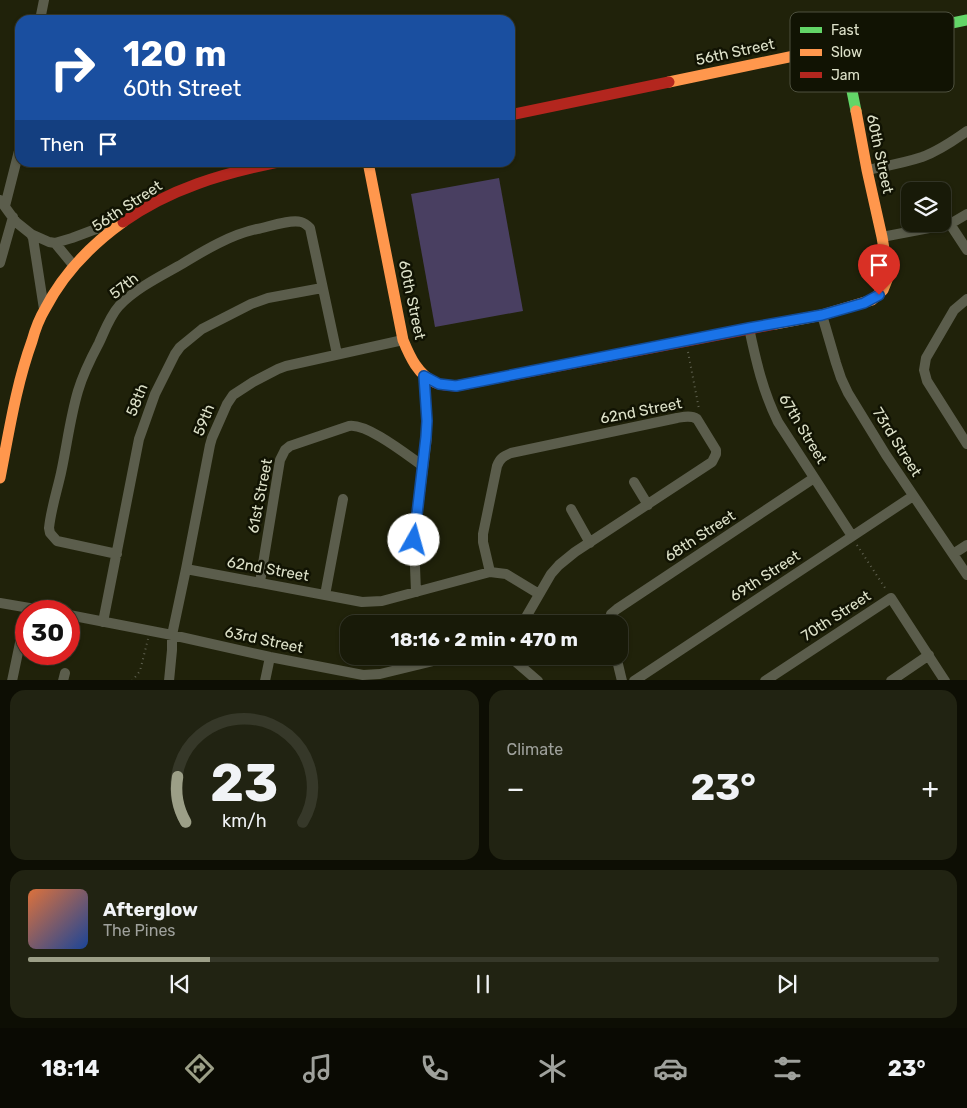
<!DOCTYPE html>
<html lang="en">
<head>
<meta charset="utf-8">
<style>
	body { margin:0; font-family:Rubik,sans-serif; background:#212312; color:#f1f3f6; height:100vh; display:flex; flex-direction:column; font-size:19px; white-space:nowrap }
	* { box-sizing:border-box; margin:0 }
	p { font-size:16px; color:#9fa19c }
	.icon { flex:none; width:28px; height:28px; fill:none; stroke:currentColor; stroke-width:2; stroke-linecap:round; stroke-linejoin:round }
	.map { position:relative; height:680px; overflow:hidden }
	.sheet { display:flex; flex-direction:column; gap:10px; padding:10px; background:#0d0e04; flex:1 }
	.sheet>* { flex:none }
	.top-card { position:absolute; left:15px; top:15px; width:500px; height:152px; border-radius:15px; box-shadow:0 1px 4px #0004,0 0 0 1px #363829; background:#1a4fa0; color:#fff; overflow:hidden }
	.tools { position:absolute; left:901px; top:182px; display:grid; gap:10px }
	.tools a { display:grid; place-items:center; width:50px; height:50px; border-radius:10px; background:#181a08; box-shadow:0 1px 4px #0004,0 0 0 1px #363829; font-size:25px }
	.speed { position:absolute; left:15px; top:600px; display:flex; gap:10px; font-size:25px; font-weight:700; text-align:center }
	.speed>* { display:grid; place-content:center; width:65px; height:65px; border-radius:50%; background:#181a08; box-shadow:0 1px 4px #0004,0 0 0 1px #363829; line-height:1 }
	.speed .limit { border:8px solid #d22; background:#fff; color:#111 }
	.pin { position:absolute; display:grid; place-items:center; width:42px; height:42px; color:#fff; margin:-51px -21px; border-radius:50% 50% 50% 0; rotate:-45deg; box-shadow:0 0 5px #0007 }
	.pin .icon { rotate:45deg }
	.me { position:absolute; width:55px; margin:-28px; rotate:7deg; stroke-linejoin:round; filter:drop-shadow(0 0 4px #0008) }
	.turn { display:flex; align-items:center; gap:18px; height:105px; padding:0 25px; font-size:22px }
	.turn .icon { width:65px; height:65px; stroke-width:2.5 }
	.turn b { display:block; font-size:35px; line-height:42px }
	.then { display:flex; align-items:center; height:48px; padding:0 25px; background:#0003; gap:10px; font-size:19px }
	.big { font-size:38px; font-weight:700; line-height:1.1 }
	.sheet .widget { flex:1; display:flex; flex-direction:column; justify-content:center; gap:8px; min-width:0; padding:0 18px; border-radius:15px; background:#212312 }
	.sheet .dial { align-items:center; gap:0 }
	.dial svg { height:130px; overflow:visible; fill:none; stroke:#363829; stroke-width:7; stroke-linecap:round; text-anchor:middle }
	.dial text { fill:#f1f3f6; stroke:none }
	.song { display:flex; align-items:center; gap:15px }
	.cover { width:60px; height:60px; border-radius:8px; background:linear-gradient(135deg,hsl(20 70% 55%),hsl(220 70% 35%)) }
	.played { height:5px; border-radius:2px; background:linear-gradient(90deg,#9c9f87 20%,#363829 20%) }
	.keys { display:flex; justify-content:space-around; direction:ltr }
	.heat { display:flex; justify-content:space-between; align-items:center; font-size:28px; direction:ltr }
	.sheet .tiles { flex:1; display:grid; gap:10px; grid-template-columns:1fr 1fr }
	.widget:last-child { grid-column:span 2 }
	.trip { position:absolute; left:340px; top:615px; width:288px; height:50px; border-radius:15px; background:#181a08; box-shadow:0 1px 4px #0004,0 0 0 1px #363829; font-weight:700; line-height:50px; text-align:center }
	.dock { display:flex; height:80px; justify-content:space-around; align-items:center; background:#0a0a03; color:#9fa19c }
	.dock .icon { width:35px; height:35px }
	.dock .on { color:#9c9f87 }
	.dock b { font-size:22px; color:#f1f3f6 }
	.map>svg:first-child { display:block }
	.pitch { fill:#493f61 }
	.lines { fill:none; stroke-linecap:round; stroke-linejoin:round }
	.path { stroke:#606251; stroke-width:2; stroke-dasharray:1 4; stroke-linecap:butt }
	.street { stroke:#5b5d4c; stroke-width:10 }
	.fast { stroke:#63d668; stroke-width:11 }
	.slow { stroke:#ff974d; stroke-width:11 }
	.jam { stroke:#b3261e; stroke-width:11 }
	.route-casing { stroke:#114b97; stroke-width:12 }
	.route { stroke:#1a73e8; stroke-width:9 }
	.labels { text-anchor:middle; stroke-width:5; stroke-linejoin:round; paint-order:stroke }
	.street-label { font-size:15px; fill:#dee2ca; stroke:#111303 }
	.key { fill:#111303; stroke:#4e513f; stroke-width:1 }
	.key-label { font-size:14px; fill:#dee2ca }
</style>
</head>
<body>
<div class="map">
<svg width="967" height="681" viewBox="0 0 967 681">
	<rect width="100%" height="100%" fill="#20220a"/>
	<path class="pitch" d="M499 178 523 311 435 327 411 194Z"/>
	<g class="lines">
		<path class="path" d="M688 352 699 409
			M857 545 887 591
			M132 681 140 671 148 639"/>
		<path class="street" d="M40 20 44 0
			M867 170C886 166 904 163 922 157 938 151 953 141 967 131
			M0 200 16 222 31 234 33 238 44 309
			M5 206 20 147
			M950 224 967 250
			M31 234 49 242 55 243 72 238 112 223 120 222
			M882 237 950 224 967 214
			M55 243 74 266
			M0 263 13 217
			M967 299 954 310 926 358 924 370 927 381 967 444
			M822 315 836 363 841 378 848 393 886 455 967 575
			M749 328C756 361 763 392 778 422L852 536
			M634 482 648 505
			M571 509 590 543
			M117 554 57 541 50 533 49 528C51 509 57 491 61 473 67 445 70 418 78 391 83 374 91 358 99 343 105 330 110 316 119 306 136 288 161 276 182 264 205 250 230 235 257 229 268 227 290 219 301 222 305 223 307 225 310 228L337 354
			M953 554 967 545
			M186 569 362 602 382 601 490 572 506 574 539 594
			M490 572 483 542V534L497 466C500 458 504 456 511 453L677 418C683 417 691 415 697 419L716 450V454L712 462 575 552 559 565 551 574 522 624
			M260 582 280 460 285 450 290 446 349 426C367 423 407 455 423 466
			M416 592 414 540 427 437V421L424 376
			M325 595 343 499
			M0 603 47 611
			M69 615 172 635 270 657 363 675 380 674 454 656
			M103 622 139 439 155 394 175 354 180 347 202 329 251 304 268 298 322 288
			M610 624 611 614 617 609 814 478
			M509 656 538 681
			M616 656 622 681
			M12 681 26 614
			M63 681 65 673
			M169 681 172 650V635L186 569 210 445 212 438 227 404 233 395 253 382 278 369 286 366 403 340
			M265 681 270 657
			M634 681 913 496
			M765 681 891 598 945 681
			M891 681 929 655"/>
		<path class="fast" d="M885 37 967 20
			M843 46 856 111"/>
		<path class="slow" d="M669 82 885 37
			M368 162 403 340C410 357 418 375 436 383
			M775 324 822 315 872 300 883 290 887 280 888 273 882 237 867 170 856 111
			M0 478C9 432 16 385 32 341 35 330 39 319 45 309 63 274 91 245 123 222"/>
		<path class="jam" d="M510 115 669 82
			M123 222C171 188 222 174 278 162
			M436 383 444 385 456 386 775 324"/>
	</g>
	<g class="lines">
		<g class="route-casing">
			<path id="route" d="M414 540 426 437 427 421 424 376 439 384 456 386 749 328 822 315 864 303 879 295"/>
		</g>
		<use href="#route" class="route"/>
	</g>
	<g class="labels">
		<g class="street-label">
			<text transform="translate(735 52) rotate(-12)" y="5">56th Street</text>
			<text transform="translate(880 154) rotate(78)" y="5">60th Street</text>
			<text transform="translate(127 206) rotate(-33)" y="5">56th Street</text>
			<text transform="translate(124 286) rotate(-39)" y="5">57th</text>
			<text transform="translate(412 300) rotate(78)" y="5">60th Street</text>
			<text transform="translate(137 400) rotate(-68)" y="5">58th</text>
			<text transform="translate(641 411) rotate(-11)" y="5">62nd Street</text>
			<text transform="translate(204 420) rotate(-68)" y="5">59th</text>
			<text transform="translate(803 429) rotate(59)" y="5">67th Street</text>
			<text transform="translate(897 442) rotate(58)" y="5">73rd Street</text>
			<text transform="translate(260 496) rotate(-79)" y="5">61st Street</text>
			<text transform="translate(700 536) rotate(-33)" y="5">68th Street</text>
			<text transform="translate(268 569) rotate(10)" y="5">62nd Street</text>
			<text transform="translate(765 576) rotate(-33)" y="5">69th Street</text>
			<text transform="translate(836 616) rotate(-33)" y="5">70th Street</text>
			<text transform="translate(264 640) rotate(12)" y="5">63rd Street</text>
		</g>
	</g>
	<rect x="790" y="12" width="164" height="80" rx="8" class="key"/>
	<rect x="800" y="27" width="22" height="6" fill="#63d668"/>
	<rect x="800" y="49" width="22" height="7" fill="#ff974d"/>
	<rect x="800" y="72" width="22" height="6" fill="#b3261e"/>
	<g class="key-label">
		<text x="831" y="35">Fast</text>
		<text x="831" y="57">Slow</text>
		<text x="831" y="80">Jam</text>
	</g>
</svg>
<div class="tools">
<a><svg class="icon" aria-label="layers" viewBox="0 0 24 24"><path d="M12 4l9 5-9 5-9-5zM3 14l9 5 9-5"/></svg></a>
</div>
<div class="speed"><div class="limit">30</div></div>
<div class="pin" style="left:879px;top:295px;background:#d93025"><svg class="icon" aria-label="arrive" viewBox="0 0 24 24"><path d="M6 21V4h12l-3 4 3 4H6"/></svg></div>
<svg class="me" style="left:414px;top:540px" viewBox="-20 -20 40 40"><circle r="19" fill="#fff"/><path d="M0-13L10 11 0 6-10 11z" fill="#1a73e8"/></svg>
<div class="trip">18:16 · 2 min · 470 m</div>
<div class="top-card">
<div class="turn"><svg class="icon" aria-label="right" viewBox="0 0 24 24"><path d="M7 20v-9h11M14 6l5 5-5 5"/></svg><div><b>120 m</b>60th Street</div></div>
<div class="then">Then<svg class="icon" aria-label="arrive" viewBox="0 0 24 24"><path d="M6 21V4h12l-3 4 3 4H6"/></svg></div>
</div>
</div>
<section class="sheet">
<div class="tiles">
<div class="widget dial"><svg viewBox="0 0 100 80">
<path d="M14 69A42 42 0 1 1 86 69"/>
<path d="M14 69A42 42 0 0 1 9 41" stroke="#9c9f87"/>
<text x="50" y="56" font-size="32" font-weight="700">23</text>
<text x="50" y="72" font-size="11">km/h</text>
</svg></div>
<div class="widget"><p>Climate</p>
<div class="heat"><a>−</a><b class="big">23°</b><a>+</a></div>
</div>
<div class="widget">
<div class="song"><i class="cover"></i><div><b>Afterglow</b><p>The Pines</p></div></div>
<div class="played"></div>
<div class="keys"><svg class="icon" aria-label="previous" viewBox="0 0 24 24"><path d="M18 5L8 12l10 7zM5 5v14"/></svg><svg class="icon" aria-label="pause" viewBox="0 0 24 24"><path d="M8 5v14M16 5v14"/></svg><svg class="icon" aria-label="next" viewBox="0 0 24 24"><path d="M6 5l10 7-10 7zM19 5v14"/></svg></div>
</div>
</div>
</section>
<nav class="dock">
<b>18:14</b>
<svg class="icon on" aria-label="directions" viewBox="0 0 24 24"><path d="M12 3l9 9-9 9-9-9zM9 14v-3h6M13 9l2 2-2 2"/></svg>
<svg class="icon" aria-label="music" viewBox="0 0 24 24"><path d="M9 18V5l10-2v13"/><circle cx="6" cy="18" r="3"/><circle cx="16" cy="16" r="3"/></svg>
<svg class="icon" aria-label="phone" viewBox="0 0 24 24"><path d="M5 4h4l2 5-3 2q2 4 5 5l2-3 5 2v4C11 20 4 13 5 4z"/></svg>
<svg class="icon" aria-label="climate" viewBox="0 0 24 24"><path d="M12 3v18M4 7l16 10M4 17L20 7"/></svg>
<svg class="icon" aria-label="car" viewBox="0 0 24 24"><path d="M5 17H2v-5l4-1 3-4h7l3 4 3 1v5h-3M9 17h6M6 11h13"/><circle cx="7" cy="17" r="2"/><circle cx="17" cy="17" r="2"/></svg>
<svg class="icon" aria-label="filters" viewBox="0 0 24 24"><path d="M4 7h16M4 17h16"/><circle cx="9" cy="7" r="2"/><circle cx="15" cy="17" r="2"/></svg>
<b>23°</b>
</nav>
</body>
</html>
